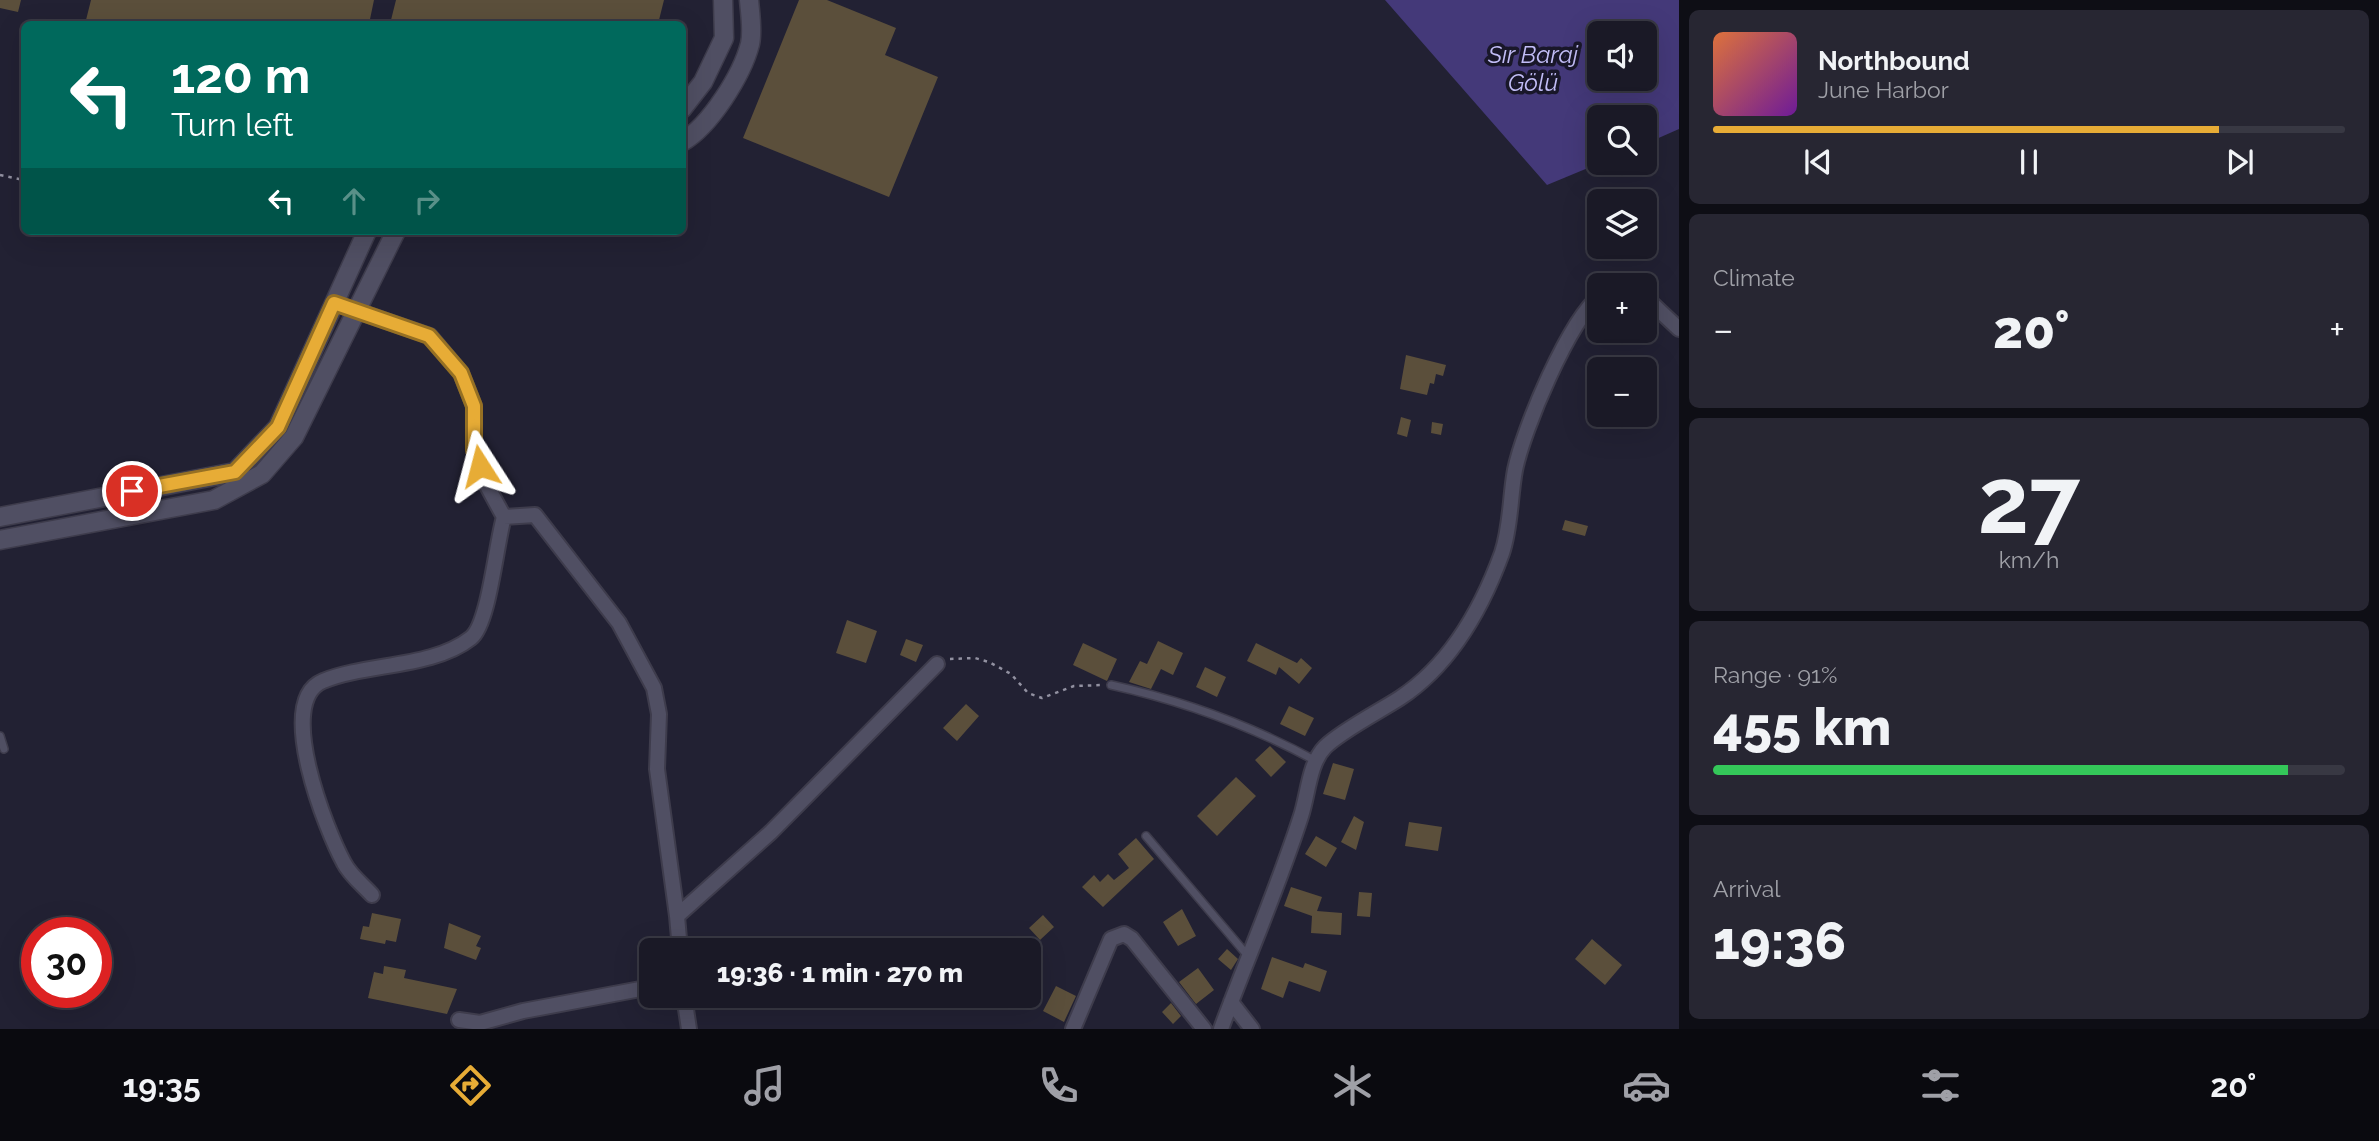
<!DOCTYPE html>
<html lang="en">
<head>
<meta charset="utf-8">
<style>
	body { margin:0; font-family:Raleway,sans-serif; background:#272632; color:#f1f3f6; height:100vh; display:flex; flex-direction:column; font-size:26px; white-space:nowrap }
	* { box-sizing:border-box; margin:0 }
	p { font-size:23px; color:#9fa0a7 }
	.icon { flex:none; width:38px; height:38px; fill:none; stroke:currentColor; stroke-width:2; stroke-linecap:round; stroke-linejoin:round }
	.map { position:relative; flex:1; overflow:hidden }
	.side { display:flex; flex-direction:column; gap:10px; padding:10px; background:#0e0e15; width:700px }
	.side>* { flex:none }
	.top-card { position:absolute; left:21px; top:21px; width:665px; height:214px; border-radius:10px; box-shadow:0 7px 28px #0002,0 0 0 2px #383843; background:#00695c; color:#fff; overflow:hidden }
	.fabs { position:absolute; left:1587px; top:21px; display:grid; gap:14px }
	.fabs a { display:grid; place-items:center; width:70px; height:70px; border-radius:10px; background:#1a1926; box-shadow:0 7px 28px #0002,0 0 0 2px #383843; font-size:35px }
	.speed { position:absolute; left:21px; top:917px; display:flex; gap:14px; font-size:35px; font-weight:700; text-align:center }
	.speed>* { display:grid; place-content:center; width:91px; height:91px; border-radius:50%; background:#1a1926; box-shadow:0 7px 28px #0002,0 0 0 2px #383843; line-height:1 }
	.speed .limit { border:10px solid #d22; background:#fff; color:#111 }
	.pin { position:absolute; display:grid; place-items:center; width:60px; height:60px; color:#fff; margin:-30px; border:4px solid #fff; border-radius:50%; box-shadow:0 2px 7px #0007 }
	.me { position:absolute; width:77px; margin:-38px; rotate:351deg; stroke-linejoin:round; filter:drop-shadow(0 0 5px #0008) }
	.turn { display:flex; align-items:center; gap:24px; height:147px; padding:0 35px; font-size:32px }
	.turn .icon { width:91px; height:91px; stroke-width:2.5 }
	.turn b { display:block; font-size:49px; line-height:60px }
	.lanes { display:flex; align-items:center; height:66px; padding:0 35px; background:#0003; justify-content:center; gap:35px; direction:ltr }
	.lanes .off { opacity:.35 }
	.big { font-size:52px; font-weight:800; line-height:1.1 }
	.side .tile { flex:1; display:flex; flex-direction:column; justify-content:center; gap:10px; min-width:0; padding:0 24px; border-radius:10px; background:#272632 }
	.side .dial { align-items:center; gap:0 }
	.dial b { font-size:91px; line-height:1 }
	.song { display:flex; align-items:center; gap:21px }
	.cover { width:84px; height:84px; border-radius:10px; background:linear-gradient(135deg,hsl(20 70% 55%),hsl(280 70% 35%)) }
	.played { height:7px; border-radius:4px; background:linear-gradient(90deg,#e7ac36 80%,#383843 80%) }
	.keys { display:flex; justify-content:space-around; direction:ltr }
	.heat { display:flex; justify-content:space-between; align-items:center; font-size:38px; direction:ltr }
	.charge { height:10px; border-radius:5px; background:linear-gradient(90deg,#34c759 91%,#383843 0) }
	.trip { position:absolute; left:639px; top:938px; width:402px; height:70px; border-radius:10px; background:#1a1926; box-shadow:0 7px 28px #0002,0 0 0 2px #383843; font-weight:800; line-height:70px; text-align:center }
	.dock { display:flex; height:112px; justify-content:space-around; align-items:center; background:#0a0a0f; color:#9fa0a7 }
	.dock .icon { width:49px; height:49px }
	.dock .active { color:#e7ac36 }
	.dock b { font-size:32px; color:#f1f3f6 }
	main { display:flex; flex:1; min-height:0 }
	.map>svg:first-child { display:block }
	.water { fill:#443979; fill-rule:evenodd }
	.building { fill:#5b4f3b }
	.lines { fill:none; stroke-linecap:round; stroke-linejoin:round }
	.service-casing { stroke:#3e3c4c; stroke-width:10 }
	.minor-casing { stroke:#3e3c4c; stroke-width:18 }
	.tertiary-casing { stroke:#3e3c4c; stroke-width:21 }
	.path { stroke:#9291a1; stroke-width:2.5; stroke-dasharray:3.5 5; stroke-linecap:butt }
	.service { stroke:#504f63; stroke-width:7 }
	.minor { stroke:#504f63; stroke-width:14 }
	.tertiary { stroke:#504f63; stroke-width:18 }
	.route-casing { stroke:#967023; stroke-width:18 }
	.route { stroke:#e7ac36; stroke-width:12 }
	.labels { text-anchor:middle; stroke-width:7; stroke-linejoin:round; paint-order:stroke }
	.water-label { font-size:24px; font-style:italic; fill:#c2bdf7; stroke:#191729 }
</style>
</head>
<body>
<main>
<div class="map">
<svg width="1679" height="1029" viewBox="0 0 1679 1029">
	<rect width="100%" height="100%" fill="#222133"/>
	<path class="water" d="M1385 0H1679V129L1645 144V117H1600V163L1547 185ZM1600 33H1645V79H1600Z"/>
	<path class="building" d="M0 0H21L18 12 0 8Z
		M91 0H374L369 24H85Z
		M396 0H664L658 24H390Z
		M799 0H827L896 28 885 55 938 77 889 197 743 138Z
		M1406 355 1446 365 1443 376 1436 374 1434 384 1430 383 1427 395 1400 389Z
		M1401 417 1411 420 1407 437 1397 434Z
		M1432 422 1443 424 1441 435 1431 433Z
		M1565 520 1588 526 1585 536 1562 530Z
		M847 620 877 631 866 663 836 653Z
		M906 639 923 645 916 662 900 655Z
		M1158 641 1183 653 1173 675 1161 669 1151 689 1129 682 1140 661 1147 664Z
		M1083 643 1117 659 1107 681 1073 665Z
		M1256 643 1297 663 1301 658 1312 668 1299 684 1279 667 1276 675 1247 661Z
		M1205 667 1226 677 1217 697 1196 687Z
		M966 704 979 716 957 741 943 728Z
		M1289 706 1314 718 1305 736 1280 724Z
		M1270 746 1286 762 1271 777 1255 760Z
		M1333 763 1354 769 1345 800 1323 794Z
		M1236 777 1256 796 1217 836 1197 816Z
		M1354 816 1364 822 1356 850 1341 842Z
		M1409 822 1442 827 1438 851 1405 846Z
		M1316 836 1337 848 1326 867 1305 854Z
		M1136 838 1154 859 1103 907 1082 887 1094 875 1100 882 1108 874 1114 880 1129 868 1118 854Z
		M1291 887 1322 897 1317 911 1342 913 1341 935 1311 933 1312 916 1284 906Z
		M1359 892 1372 893 1370 917 1357 916Z
		M1182 909 1196 936 1178 946 1163 922Z
		M372 913 401 919 396 942 386 940 385 944 360 939 363 926 369 927Z
		M1043 915 1054 927 1040 940 1029 928Z
		M449 923 481 936 476 946 481 948 476 960 444 948Z
		M1592 939 1622 965 1605 985 1575 959Z
		M1227 949 1238 959 1231 970 1218 959Z
		M1272 957 1303 968 1305 963 1327 971 1320 992 1289 981 1283 998 1261 989Z
		M384 966 406 970 404 978 457 989 447 1014 368 998 374 972 383 974Z
		M1198 968 1214 990 1196 1004 1179 982Z
		M1056 986 1076 996 1064 1022 1043 1011Z
		M1171 1003 1181 1016 1173 1024 1162 1012Z"/>
	<g class="lines">
		<g class="service-casing">
			<path id="service" d="M1111 685C1184 701 1250 725 1316 761
				M0 736 4 749
				M1146 836 1248 956"/>
		</g>
		<g class="minor-casing">
			<path id="minor" d="M1612 285H1624
				M1645 297 1679 329
				M334 303 430 336 461 373 474 406V450L485 482 504 517 535 515 619 623 654 688 659 714 657 769 677 916
				M372 895C363 885 350 875 344 863 327 832 274 701 323 681 367 663 433 668 471 638 489 624 496 544 504 517
				M680 950 677 916 771 832 937 664
				M684 996 689 1029
				M1231 1002 1252 1029
				M459 1020 480 1023 523 1011 651 987
				M1073 1029 1111 939 1124 934 1132 939 1204 1029
				M1221 1029C1247 958 1278 888 1301 816 1308 795 1309 763 1325 747 1341 731 1380 711 1400 698 1450 665 1482 608 1502 553 1511 526 1510 497 1515 470 1523 430 1569 320 1600 296"/>
		</g>
		<g class="tertiary-casing">
			<path id="tertiary" d="M682 109 703 82 724 38 723 0
				M682 142C710 126 742 75 750 44 753 31 750 13 749 0
				M0 517 235 472 278 427 367 231
				M0 540 214 500 262 474 294 437 396 231"/>
		</g>
		<path class="path" d="M0 175 24 180
			M950 659 975 658 989 662 1011 674 1028 693 1042 698 1074 686 1103 685"/>
		<use href="#service" class="service"/>
		<use href="#minor" class="minor"/>
		<use href="#tertiary" class="tertiary"/>
	</g>
	<g class="lines">
		<g class="route-casing">
			<path id="route" d="M132 491 235 472 278 427 334 303 429 336 461 373 474 406V450L480 466"/>
		</g>
		<use href="#route" class="route"/>
	</g>
	<g class="labels">
		<g class="water-label">
			<text x="1533" y="63">Sır Baraj<tspan x="1533" dy="28">Gölü</tspan></text>
		</g>
	</g>
</svg>
<div class="fabs">
<a><svg class="icon" aria-label="sound" viewBox="0 0 24 24"><path d="M4 9h4l5-4v14l-5-4H4zM17 9q2 3 0 6"/></svg></a>
<a><svg class="icon" aria-label="search" viewBox="0 0 24 24"><circle cx="10" cy="10" r="6"/><path d="M15 15l6 6"/></svg></a>
<a><svg class="icon" aria-label="layers" viewBox="0 0 24 24"><path d="M12 4l9 5-9 5-9-5zM3 14l9 5 9-5"/></svg></a>
<a>+</a>
<a>−</a>
</div>
<div class="speed"><div class="limit">30</div></div>
<div class="pin" style="left:132px;top:491px;background:#d93025"><svg class="icon" aria-label="arrive" viewBox="0 0 24 24"><path d="M6 21V4h12l-3 4 3 4H6"/></svg></div>
<svg class="me" style="left:480px;top:466px" viewBox="-20 -20 40 40"><path d="M0-17L14 15 0 8-14 15z" fill="#e7ac36" stroke="#fff" stroke-width="4"/></svg>
<div class="trip">19:36 · 1 min · 270 m</div>
<div class="top-card">
<div class="turn"><svg class="icon" aria-label="left" viewBox="0 0 24 24"><path d="M17 20v-9H6M10 6l-5 5 5 5"/></svg><div><b>120 m</b>Turn left</div></div>
<div class="lanes"><svg class="icon" aria-label="left" viewBox="0 0 24 24"><path d="M17 20v-9H6M10 6l-5 5 5 5"/></svg><svg class="icon off" aria-label="ahead" viewBox="0 0 24 24"><path d="M12 20V5M6 11l6-6 6 6"/></svg><svg class="icon off" aria-label="right" viewBox="0 0 24 24"><path d="M7 20v-9h11M14 6l5 5-5 5"/></svg></div>
</div>
</div>
<section class="side">
<div class="tile">
<div class="song"><i class="cover"></i><div><b>Northbound</b><p>June Harbor</p></div></div>
<div class="played"></div>
<div class="keys"><svg class="icon" aria-label="previous" viewBox="0 0 24 24"><path d="M18 5L8 12l10 7zM5 5v14"/></svg><svg class="icon" aria-label="pause" viewBox="0 0 24 24"><path d="M8 5v14M16 5v14"/></svg><svg class="icon" aria-label="next" viewBox="0 0 24 24"><path d="M6 5l10 7-10 7zM19 5v14"/></svg></div>
</div>
<div class="tile"><p>Climate</p>
<div class="heat"><a>−</a><b class="big">20°</b><a>+</a></div>
</div>
<div class="tile dial"><b>27</b><p>km/h</p></div>
<div class="tile"><p>Range · 91%</p><b class="big">455 km</b><div class="charge"></div></div>
<div class="tile"><p>Arrival</p><b class="big">19:36</b></div>
</section>
</main>
<nav class="dock">
<b>19:35</b>
<svg class="icon active" aria-label="directions" viewBox="0 0 24 24"><path d="M12 3l9 9-9 9-9-9zM9 14v-3h6M13 9l2 2-2 2"/></svg>
<svg class="icon" aria-label="music" viewBox="0 0 24 24"><path d="M9 18V5l10-2v13"/><circle cx="6" cy="18" r="3"/><circle cx="16" cy="16" r="3"/></svg>
<svg class="icon" aria-label="phone" viewBox="0 0 24 24"><path d="M5 4h4l2 5-3 2q2 4 5 5l2-3 5 2v4C11 20 4 13 5 4z"/></svg>
<svg class="icon" aria-label="climate" viewBox="0 0 24 24"><path d="M12 3v18M4 7l16 10M4 17L20 7"/></svg>
<svg class="icon" aria-label="car" viewBox="0 0 24 24"><path d="M5 17H2v-5l4-1 3-4h7l3 4 3 1v5h-3M9 17h6M6 11h13"/><circle cx="7" cy="17" r="2"/><circle cx="17" cy="17" r="2"/></svg>
<svg class="icon" aria-label="filters" viewBox="0 0 24 24"><path d="M4 7h16M4 17h16"/><circle cx="9" cy="7" r="2"/><circle cx="15" cy="17" r="2"/></svg>
<b>20°</b>
</nav>
</body>
</html>
